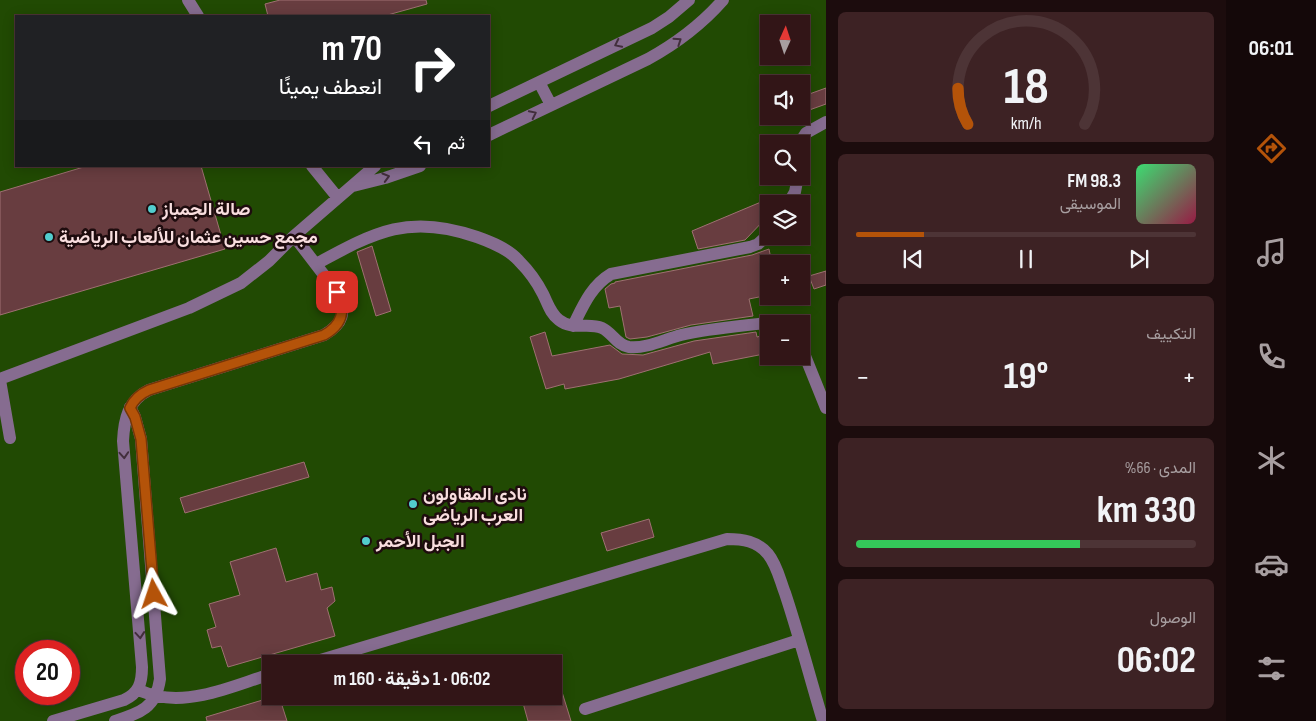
<!DOCTYPE html>
<html lang="ar">
<head>
<meta charset="utf-8">
<style>
	body { margin:0; font-family:"Sofia Sans Condensed",Vazirmatn,sans-serif; background:#3d2224; color:#f1f3f6; direction:rtl; height:100vh; display:flex; flex-direction:column; font-size:19px; white-space:nowrap }
	* { box-sizing:border-box; margin:0 }
	p { font-size:16px; color:#a89fa1 }
	.icon { flex:none; width:28px; height:28px; fill:none; stroke:currentColor; stroke-width:2; stroke-linecap:round; stroke-linejoin:round }
	.map { position:relative; flex:1; overflow:hidden; direction:ltr }
	.side { display:flex; flex-direction:column; gap:12px; padding:12px; background:#1c0c0d; width:400px }
	.side>* { flex:none }
	.banner { position:absolute; left:15px; top:15px; width:475px; height:152px; border-radius:0px; box-shadow:0 2px 12px #0003,0 0 0 1px #4d3436; direction:rtl; background:#202124; color:#fff; overflow:hidden }
	.needle { width:32px; rotate:3deg }
	.fabs { position:absolute; left:760px; top:15px; display:grid; gap:10px }
	.fabs a { display:grid; place-items:center; width:50px; height:50px; border-radius:0px; background:#321517; box-shadow:0 2px 12px #0003,0 0 0 1px #4d3436; font-size:25px }
	.speed { position:absolute; left:15px; top:640px; display:flex; gap:10px; font-size:25px; font-weight:700; text-align:center }
	.speed>* { display:grid; place-content:center; width:65px; height:65px; border-radius:50%; background:#321517; box-shadow:0 2px 12px #0003,0 0 0 1px #4d3436; line-height:1 }
	.speed .limit { border:8px solid #d22; background:#fff; color:#111 }
	.pin { position:absolute; display:grid; place-items:center; width:42px; height:42px; color:#fff; margin:-21px; border-radius:10px; box-shadow:0 2px 8px #0006 }
	.me { position:absolute; width:55px; margin:-28px; rotate:355deg; stroke-linejoin:round; filter:drop-shadow(0 0 4px #0008) }
	.turn { display:flex; align-items:center; gap:18px; height:105px; padding:0 25px; font-size:22px }
	.turn .icon { width:65px; height:65px; stroke-width:2.5 }
	.turn b { display:block; font-size:35px; line-height:42px }
	.then { display:flex; align-items:center; height:48px; padding:0 25px; background:#0003; gap:10px; font-size:19px }
	.big { font-size:38px; font-weight:700; line-height:1.1 }
	.side .tile { flex:1; display:flex; flex-direction:column; justify-content:center; gap:8px; min-width:0; padding:0 18px; border-radius:8px; background:#3d2224 }
	.side .dial { align-items:center; gap:0 }
	.dial svg { height:130px; overflow:visible; fill:none; stroke:#4d3436; stroke-width:7; stroke-linecap:round; text-anchor:middle }
	.dial text { fill:#f1f3f6; stroke:none }
	.song { display:flex; align-items:center; gap:15px }
	.cover { width:60px; height:60px; border-radius:8px; background:linear-gradient(135deg,hsl(140 70% 55%),hsl(340 70% 35%)) }
	.played { height:5px; border-radius:2px; background:linear-gradient(90deg,#b45309 20%,#4d3436 20%) }
	.keys { display:flex; justify-content:space-around; direction:ltr }
	.heat { display:flex; justify-content:space-between; align-items:center; font-size:28px; direction:ltr }
	.charge { height:8px; border-radius:4px; background:linear-gradient(90deg,#34c759 66%,#4d3436 0) }
	.trip { position:absolute; left:262px; top:655px; width:300px; height:50px; border-radius:0px; background:#321517; box-shadow:0 2px 12px #0003,0 0 0 1px #4d3436; font-weight:700; line-height:50px; text-align:center; direction:rtl }
	main { display:flex; flex:1; min-height:0 }
	.tab-bar { display:flex; flex-direction:column; width:90px; justify-content:space-around; align-items:center; background:#140809; color:#a89fa1 }
	.tab-bar .icon { width:35px; height:35px }
	.tab-bar .current { color:#b45309 }
	.tab-bar b { font-size:22px; color:#f1f3f6 }
	.map>svg:first-child { display:block }
	.green { fill:#214a03; fill-rule:evenodd }
	.building { fill:#683d40; stroke:#9f7072 }
	.lines { fill:none; stroke-linecap:round; stroke-linejoin:round }
	.minor { stroke:#866c90; stroke-width:12 }
	.oneway { stroke:#422e3c }
	.route-casing { stroke:#753606; stroke-width:12 }
	.route { stroke:#b45309; stroke-width:9 }
	.poi-dot { fill:#52cdce; stroke:#1e0c0e; stroke-width:2 }
	.labels { text-anchor:middle; stroke-width:5; stroke-linejoin:round; paint-order:stroke }
	.poi-label { font-size:18px; font-weight:bold; fill:#f9dedf; stroke:#1e0c0e; text-anchor:start }
</style>
</head>
<body>
<main>
<nav class="tab-bar">
<b>06:01</b>
<svg class="icon current" aria-label="directions" viewBox="0 0 24 24"><path d="M12 3l9 9-9 9-9-9zM9 14v-3h6M13 9l2 2-2 2"/></svg>
<svg class="icon" aria-label="music" viewBox="0 0 24 24"><path d="M9 18V5l10-2v13"/><circle cx="6" cy="18" r="3"/><circle cx="16" cy="16" r="3"/></svg>
<svg class="icon" aria-label="phone" viewBox="0 0 24 24"><path d="M5 4h4l2 5-3 2q2 4 5 5l2-3 5 2v4C11 20 4 13 5 4z"/></svg>
<svg class="icon" aria-label="climate" viewBox="0 0 24 24"><path d="M12 3v18M4 7l16 10M4 17L20 7"/></svg>
<svg class="icon" aria-label="car" viewBox="0 0 24 24"><path d="M5 17H2v-5l4-1 3-4h7l3 4 3 1v5h-3M9 17h6M6 11h13"/><circle cx="7" cy="17" r="2"/><circle cx="17" cy="17" r="2"/></svg>
<svg class="icon" aria-label="filters" viewBox="0 0 24 24"><path d="M4 7h16M4 17h16"/><circle cx="9" cy="7" r="2"/><circle cx="15" cy="17" r="2"/></svg>
</nav>
<section class="side">
<div class="tile dial"><svg viewBox="0 0 100 80">
<path d="M14 69A42 42 0 1 1 86 69"/>
<path d="M14 69A42 42 0 0 1 8 47" stroke="#b45309"/>
<text x="50" y="56" font-size="32" font-weight="700">18</text>
<text x="50" y="72" font-size="11">km/h</text>
</svg></div>
<div class="tile">
<div class="song"><i class="cover"></i><div><b>98.3 FM</b><p>الموسيقى</p></div></div>
<div class="played"></div>
<div class="keys"><svg class="icon" aria-label="previous" viewBox="0 0 24 24"><path d="M18 5L8 12l10 7zM5 5v14"/></svg><svg class="icon" aria-label="pause" viewBox="0 0 24 24"><path d="M8 5v14M16 5v14"/></svg><svg class="icon" aria-label="next" viewBox="0 0 24 24"><path d="M6 5l10 7-10 7zM19 5v14"/></svg></div>
</div>
<div class="tile"><p>التكييف</p>
<div class="heat"><a>−</a><b class="big">19°</b><a>+</a></div>
</div>
<div class="tile"><p>المدى · 66%</p><b class="big">330 km</b><div class="charge"></div></div>
<div class="tile"><p>الوصول</p><b class="big">06:02</b></div>
</section>
<div class="map">
<svg width="826" height="721" viewBox="0 0 826 721">
	<rect width="100%" height="100%" fill="#431c1f"/>
	<path class="green" d="M0 0H826V721H0ZM16 16H489V166H16ZM769 24H801V56H769ZM769 84H801V116H769ZM769 144H801V176H769ZM769 204H801V236H769ZM769 264H801V296H769ZM769 324H801V356H769ZM26 651H69V694H26ZM271 664H554V696H271Z"/>
	<path class="building" d="M280 0H426L427 4 384 16H268L265 4Z
		M826 88V104L801 113V97Z
		M87 166H201L225 249 0 315V192Z
		M761 202 768 216 745 240 698 249 692 231Z
		M372 246 391 311 376 316 357 252Z
		M769 249 772 264H769V295L749 299 753 316 691 325 647 337 630 339 626 337 620 306 609 308 605 289 611 284 615 283V282L752 255Z
		M826 271V285L814 289 809 276Z
		M545 332 552 356 610 345 622 354 643 355 694 341 756 332 757 337 769 334V353L713 364 710 352 619 379 565 389 564 384 546 389 530 337Z
		M304 462 309 477 185 513 180 498Z
		M649 519 654 537 607 551 601 533Z
		M276 548 286 582 317 573 321 590 332 587 335 601 327 608 335 636 228 667 221 646 212 648 207 630 216 627 209 604 240 595 230 562Z
		M562 692 571 721H528L523 703 547 696H554V694Z
		M276 696H279L287 721H207L206 717Z"/>
	<g class="lines">
		<path class="minor" d="M188 0 198 16
			M539 82 551 105
			M489 106 652 28 669 17 689 0
			M489 135 648 59C677 43 701 25 723 0
			M799 144 806 133 826 122
			M312 166 338 198
			M353 186 385 178 420 166
			M788 204 795 192 798 176
			M316 264C375 232 409 213 477 237 491 242 509 249 519 261 529 271 537 282 543 294 548 304 550 313 559 320 573 331 588 322 602 328 613 333 616 345 629 347 646 349 665 339 681 335 711 328 743 326 774 322L787 324
			M573 326C583 306 591 286 611 274L750 247 758 244 769 234
			M801 346 826 408
			M0 379 189 308 241 283 269 261 294 236 375 166
			M0 380 10 438
			M307 664 727 539C743 539 757 541 768 554 777 565 780 580 785 593 799 635 810 678 823 721
			M138 690C144 692 150 695 157 696 195 704 235 685 271 674
			M585 709 799 640
			M53 721 124 700C139 693 142 683 142 667L123 441C124 420 128 400 149 390L324 335C343 324 347 312 337 292L294 236
			M115 721C140 713 156 708 160 679L141 439 135 417 130 407"/>
	</g>
	<defs><path id="oneway-chevron" d="M-2-3.5L2.5 0L-2 3.5" fill="none" stroke-width="1.6" stroke-linecap="round" stroke-linejoin="round" transform="scale(1.25)"/></defs>
	<g class="oneway">
		<use href="#oneway-chevron" transform="translate(678 41) rotate(-34)"/>
		<use href="#oneway-chevron" transform="translate(618 44) rotate(154)"/>
		<use href="#oneway-chevron" transform="translate(533 114) rotate(-26)"/>
		<use href="#oneway-chevron" transform="translate(386 177) rotate(-16)"/>
		<use href="#oneway-chevron" transform="translate(124 455) rotate(86)"/>
		<use href="#oneway-chevron" transform="translate(140 635) rotate(85)"/>
	</g>
	<g class="lines">
		<g class="route-casing">
			<path id="route" d="M154 594 141 439 135 417 130 408C134 399 140 394 149 390L324 335C342 325 346 311 337 292"/>
		</g>
		<use href="#route" class="route"/>
	</g>
	<g class="poi-dot">
		<circle cx="152" cy="209" r="5"/>
		<circle cx="49" cy="237" r="5"/>
		<circle cx="413" cy="504" r="5"/>
		<circle cx="366" cy="541" r="5"/>
	</g>
	<g class="labels">
		<g class="poi-label">
			<text x="162" y="215">صالة الجمباز</text>
			<text x="59" y="243">مجمع حسين عثمان للألعاب الرياضية</text>
			<text x="423" y="500">نادى المقاولون<tspan x="423" dy="21">العرب الرياضى</tspan></text>
			<text x="376" y="547">الجبل الأحمر</text>
		</g>
	</g>
</svg>
<div class="fabs">
<a><svg class="needle" viewBox="-14 -14 28 28"><path d="M0-13l5 13h-10z" fill="#e53935"/><path d="M0 13l5-13h-10z" fill="#a89fa1"/></svg></a>
<a><svg class="icon" aria-label="sound" viewBox="0 0 24 24"><path d="M4 9h4l5-4v14l-5-4H4zM17 9q2 3 0 6"/></svg></a>
<a><svg class="icon" aria-label="search" viewBox="0 0 24 24"><circle cx="10" cy="10" r="6"/><path d="M15 15l6 6"/></svg></a>
<a><svg class="icon" aria-label="layers" viewBox="0 0 24 24"><path d="M12 4l9 5-9 5-9-5zM3 14l9 5 9-5"/></svg></a>
<a>+</a>
<a>−</a>
</div>
<div class="speed"><div class="limit">20</div></div>
<div class="pin" style="left:337px;top:292px;background:#d93025"><svg class="icon" aria-label="arrive" viewBox="0 0 24 24"><path d="M6 21V4h12l-3 4 3 4H6"/></svg></div>
<svg class="me" style="left:154px;top:594px" viewBox="-20 -20 40 40"><path d="M0-17L14 15 0 8-14 15z" fill="#b45309" stroke="#fff" stroke-width="4"/></svg>
<div class="trip">06:02 · 1 دقيقة · 160 m</div>
<div class="banner">
<div class="turn"><svg class="icon" aria-label="right" viewBox="0 0 24 24"><path d="M7 20v-9h11M14 6l5 5-5 5"/></svg><div><b>70 m</b>انعطف يمينًا</div></div>
<div class="then">ثم<svg class="icon" aria-label="left" viewBox="0 0 24 24"><path d="M17 20v-9H6M10 6l-5 5 5 5"/></svg></div>
</div>
</div>
</main>
</body>
</html>
